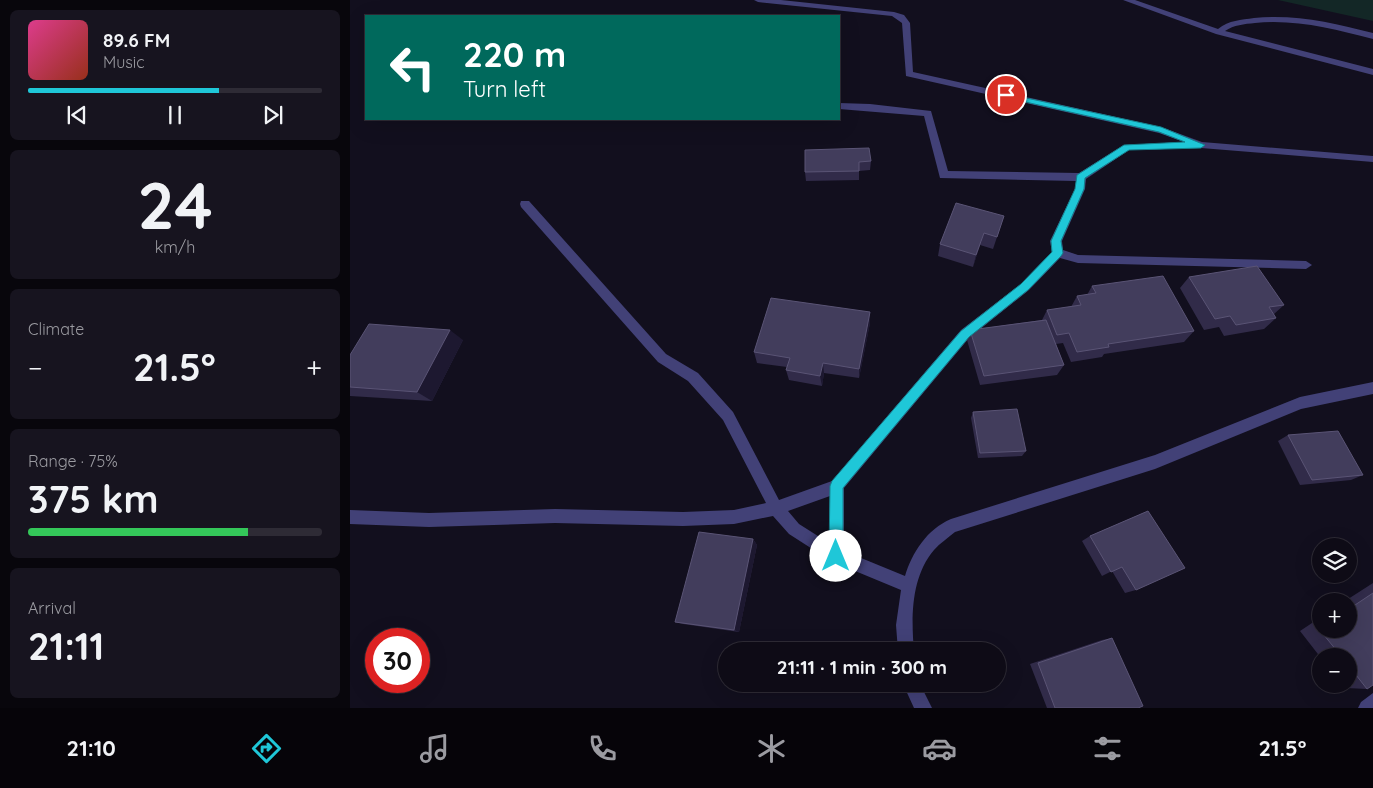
<!DOCTYPE html>
<html lang="en">
<head>
<meta charset="utf-8">
<style>
	body { margin:0; font-family:Quicksand,sans-serif; background:#17141f; color:#f1f3f6; height:100vh; display:flex; flex-direction:column; font-size:19px; white-space:nowrap }
	* { box-sizing:border-box; margin:0 }
	p { font-size:16px; color:#9b9ba1 }
	.icon { flex:none; width:28px; height:28px; fill:none; stroke:currentColor; stroke-width:2; stroke-linecap:round; stroke-linejoin:round }
	.map { position:relative; flex:1; overflow:hidden }
	.panel { display:flex; flex-direction:column; gap:10px; padding:10px; background:#08060c; width:350px }
	.panel>* { flex:none }
	.banner { position:absolute; left:15px; top:15px; width:475px; height:105px; border-radius:0px; box-shadow:0 5px 20px #0002,0 0 0 1px #2e2b35; background:#00695c; color:#fff; overflow:hidden }
	.fabs { position:absolute; left:962px; top:538px; display:grid; gap:10px }
	.fabs a { display:grid; place-items:center; width:45px; height:45px; border-radius:50%; background:#0e0b16; box-shadow:0 5px 20px #0002,0 0 0 1px #2e2b35; font-size:25px }
	.speed { position:absolute; left:15px; top:628px; display:flex; gap:10px; font-size:25px; font-weight:700; text-align:center }
	.speed>* { display:grid; place-content:center; width:65px; height:65px; border-radius:50%; background:#0e0b16; box-shadow:0 5px 20px #0002,0 0 0 1px #2e2b35; line-height:1 }
	.speed .limit { border:8px solid #d22; background:#fff; color:#111 }
	.pin { position:absolute; display:grid; place-items:center; width:42px; height:42px; color:#fff; margin:-21px; border:2px solid #fff; border-radius:50%; box-shadow:0 1px 5px #0007 }
	.me { position:absolute; width:55px; margin:-28px; rotate:0deg; stroke-linejoin:round; filter:drop-shadow(0 0 4px #0008) }
	.turn { display:flex; align-items:center; gap:18px; height:105px; padding:0 15px; font-size:22px }
	.turn .icon { width:65px; height:65px; stroke-width:2.5 }
	.turn b { display:block; font-size:35px; line-height:42px }
	.big { font-size:38px; font-weight:800; line-height:1.1 }
	.panel .widget { flex:1; display:flex; flex-direction:column; justify-content:center; gap:8px; min-width:0; padding:0 18px; border-radius:8px; background:#17141f }
	.panel .dial { align-items:center; gap:0 }
	.dial b { font-size:65px; line-height:1 }
	.song { display:flex; align-items:center; gap:15px }
	.cover { width:60px; height:60px; border-radius:8px; background:linear-gradient(135deg,hsl(330 70% 55%),hsl(10 70% 35%)) }
	.played { height:5px; border-radius:2px; background:linear-gradient(90deg,#1fc7d8 65%,#2e2b35 65%) }
	.keys { display:flex; justify-content:space-around; direction:ltr }
	.heat { display:flex; justify-content:space-between; align-items:center; font-size:28px; direction:ltr }
	.charge { height:8px; border-radius:4px; background:linear-gradient(90deg,#34c759 75%,#2e2b35 0) }
	.trip { position:absolute; left:368px; top:642px; width:288px; height:50px; border-radius:25px; background:#0e0b16; box-shadow:0 5px 20px #0002,0 0 0 1px #2e2b35; font-weight:800; line-height:50px; text-align:center }
	.dock { display:flex; height:80px; justify-content:space-around; align-items:center; background:#060409; color:#9b9ba1 }
	.dock .icon { width:35px; height:35px }
	.dock .selected { color:#1fc7d8 }
	.dock b { font-size:22px; color:#f1f3f6 }
	main { display:flex; flex:1; min-height:0 }
	.map>svg:first-child { display:block }
	.green { fill:#132726 }
	.lines { fill:none; stroke-linecap:round; stroke-linejoin:round }
	.minor { fill:#424177; fill-rule:evenodd }
	.wall { fill:#312b49 }
	.shaded-wall { fill:#1d1830 }
	.building { fill:#423d5c; stroke:#5a5475 }
	.route { fill:#1fc7d8; stroke:#14818c }
</style>
</head>
<body>
<main>
<section class="panel">
<div class="widget">
<div class="song"><i class="cover"></i><div><b>89.6 FM</b><p>Music</p></div></div>
<div class="played"></div>
<div class="keys"><svg class="icon" aria-label="previous" viewBox="0 0 24 24"><path d="M18 5L8 12l10 7zM5 5v14"/></svg><svg class="icon" aria-label="pause" viewBox="0 0 24 24"><path d="M8 5v14M16 5v14"/></svg><svg class="icon" aria-label="next" viewBox="0 0 24 24"><path d="M6 5l10 7-10 7zM19 5v14"/></svg></div>
</div>
<div class="widget dial"><b>24</b><p>km/h</p></div>
<div class="widget"><p>Climate</p>
<div class="heat"><a>−</a><b class="big">21.5°</b><a>+</a></div>
</div>
<div class="widget"><p>Range · 75%</p><b class="big">375 km</b><div class="charge"></div></div>
<div class="widget"><p>Arrival</p><b class="big">21:11</b></div>
</section>
<div class="map">
<svg width="1023" height="708" viewBox="0 0 1023 708">
	<rect width="100%" height="100%" fill="#120f1e"/>
	<path class="green" d="M928 0H1023V21Z"/>
	<g class="lines">
		<path class="minor" d="M404 0H431L544 12 554 15 560 23 563 72 811 127 852 142 1023 156V162L851 148 779 150 736 179 735 189 712 241 713 250 728 255 956 261 962 265 956 269 728 263 710 258 679 290 619 338 494 488V551L555 576C562 553 577 529 601 519L805 455 950 397 1023 382V394L951 409 805 469 605 532C598 538 590 543 584 550 561 577 561 617 564 651H548L546 625 551 590 481 561 439 534 423 516 384 524 333 526 205 523 79 527 0 524V510L79 513 205 509 333 512 384 510 416 503 373 420 338 381 308 362 171 207 170 204 171 201H179L316 354 348 373 383 412 429 500 482 481 611 330 671 284 702 252 700 241 725 189 726 181 590 178 574 116 489 109V103L520 104 581 111 598 171 729 173 774 145 834 142 809 133 556 76 552 23 542 16 408 2ZM480 496 479 543 449 524 438 511Z
			M773 0H785L868 29C879 20 891 20 904 18 946 14 983 23 1023 33V39C983 29 946 19 905 23 894 24 884 25 875 31L1023 69V75L866 34Z
			M553 684H570L582 708H564Z
			M1023 693V708H1008L1011 702Z"/>
	</g>
	<path class="wall" d="M455 150 521 161 520 170 509 171V180L456 181 455 172Z
		M654 216 643 249 630 245 623 267 588 256 590 244Z
		M839 277 934 305 924 314 926 318 914 329 874 336 869 327 854 330 830 288Z
		M742 286 844 331 834 342 754 354 752 357 721 362 713 343 706 344 714 365 707 375 630 385 617 340 620 330 692 320 697 310 721 307 727 296 737 295Z
		M520 312V323L509 378 474 373 472 386 439 380 436 370 437 367 407 363 404 352Z
		M113 340 82 401 0 396V355Z
		M623 412 676 451 672 456 628 458 621 418Z
		M938 435 1013 475 1001 480 950 485 928 441Z
		M798 511 786 590 775 593 762 571 752 576 732 541 740 536Z
		M403 539 407 545 389 632 333 624 325 622Z
		M1023 583V685L1017 689 996 688 992 684H999V656H971V658L950 631 971 617V629H999V601H995Z
		M762 638 788 708H697L680 664 752 640Z"/>
	<path class="shaded-wall" d="M634 233 630 245 623 267 626 255Z
		M520 312V323L509 378V369Z
		M100 330 113 340 82 401 67 392Z
		M473 363 474 373 472 386 470 376Z
		M403 539 407 545 389 632 384 630Z"/>
	<path class="building" d="M519 148 521 161 509 162V171L455 172V150Z
		M606 203 654 216 647 237 634 233 626 255 590 244Z
		M907 266 934 305 919 307 926 318 886 325 880 316 865 319 839 277Z
		M813 276 844 331 758 344 759 347 727 352 719 333 707 335 697 310 731 305 727 296 746 293 742 286Z
		M421 298 520 312 509 369 473 363 470 376 436 370 440 358 404 352Z
		M696 320 714 365 634 376 620 330Z
		M19 324 100 330 67 392 0 387V355Z
		M667 409 676 451 630 453 623 412Z
		M988 431 1013 475 962 480 938 435Z
		M798 511 835 568 786 590 772 567 761 572 740 536Z
		M349 532 403 539 384 630 325 622Z
		M1023 593V685L1017 689 999 666V656H991L969 629 971 627V629H999V609Z
		M762 638 793 706 788 708H705L688 663Z"/>
	<path class="route" d="M653 93 811 127 855 145 851 148 779 150 735 178 734 189 711 241 713 253 711 256 678 290 619 337 493 488V556L491 561 486 563 481 561 479 556 480 486 482 481 611 331 671 284 702 252 701 241 725 189 727 175 774 145 835 142 809 132 653 97Z"/>
</svg>
<div class="fabs">
<a><svg class="icon" aria-label="layers" viewBox="0 0 24 24"><path d="M12 4l9 5-9 5-9-5zM3 14l9 5 9-5"/></svg></a>
<a>+</a>
<a>−</a>
</div>
<div class="speed"><div class="limit">30</div></div>
<div class="pin" style="left:656px;top:95px;background:#d93025"><svg class="icon" aria-label="arrive" viewBox="0 0 24 24"><path d="M6 21V4h12l-3 4 3 4H6"/></svg></div>
<svg class="me" style="left:486px;top:556px" viewBox="-20 -20 40 40"><circle r="19" fill="#fff"/><path d="M0-13L10 11 0 6-10 11z" fill="#1fc7d8"/></svg>
<div class="trip">21:11 · 1 min · 300 m</div>
<div class="banner">
<div class="turn"><svg class="icon" aria-label="left" viewBox="0 0 24 24"><path d="M17 20v-9H6M10 6l-5 5 5 5"/></svg><div><b>220 m</b>Turn left</div></div>
</div>
</div>
</main>
<nav class="dock">
<b>21:10</b>
<svg class="icon selected" aria-label="directions" viewBox="0 0 24 24"><path d="M12 3l9 9-9 9-9-9zM9 14v-3h6M13 9l2 2-2 2"/></svg>
<svg class="icon" aria-label="music" viewBox="0 0 24 24"><path d="M9 18V5l10-2v13"/><circle cx="6" cy="18" r="3"/><circle cx="16" cy="16" r="3"/></svg>
<svg class="icon" aria-label="phone" viewBox="0 0 24 24"><path d="M5 4h4l2 5-3 2q2 4 5 5l2-3 5 2v4C11 20 4 13 5 4z"/></svg>
<svg class="icon" aria-label="climate" viewBox="0 0 24 24"><path d="M12 3v18M4 7l16 10M4 17L20 7"/></svg>
<svg class="icon" aria-label="car" viewBox="0 0 24 24"><path d="M5 17H2v-5l4-1 3-4h7l3 4 3 1v5h-3M9 17h6M6 11h13"/><circle cx="7" cy="17" r="2"/><circle cx="17" cy="17" r="2"/></svg>
<svg class="icon" aria-label="filters" viewBox="0 0 24 24"><path d="M4 7h16M4 17h16"/><circle cx="9" cy="7" r="2"/><circle cx="15" cy="17" r="2"/></svg>
<b>21.5°</b>
</nav>
</body>
</html>
